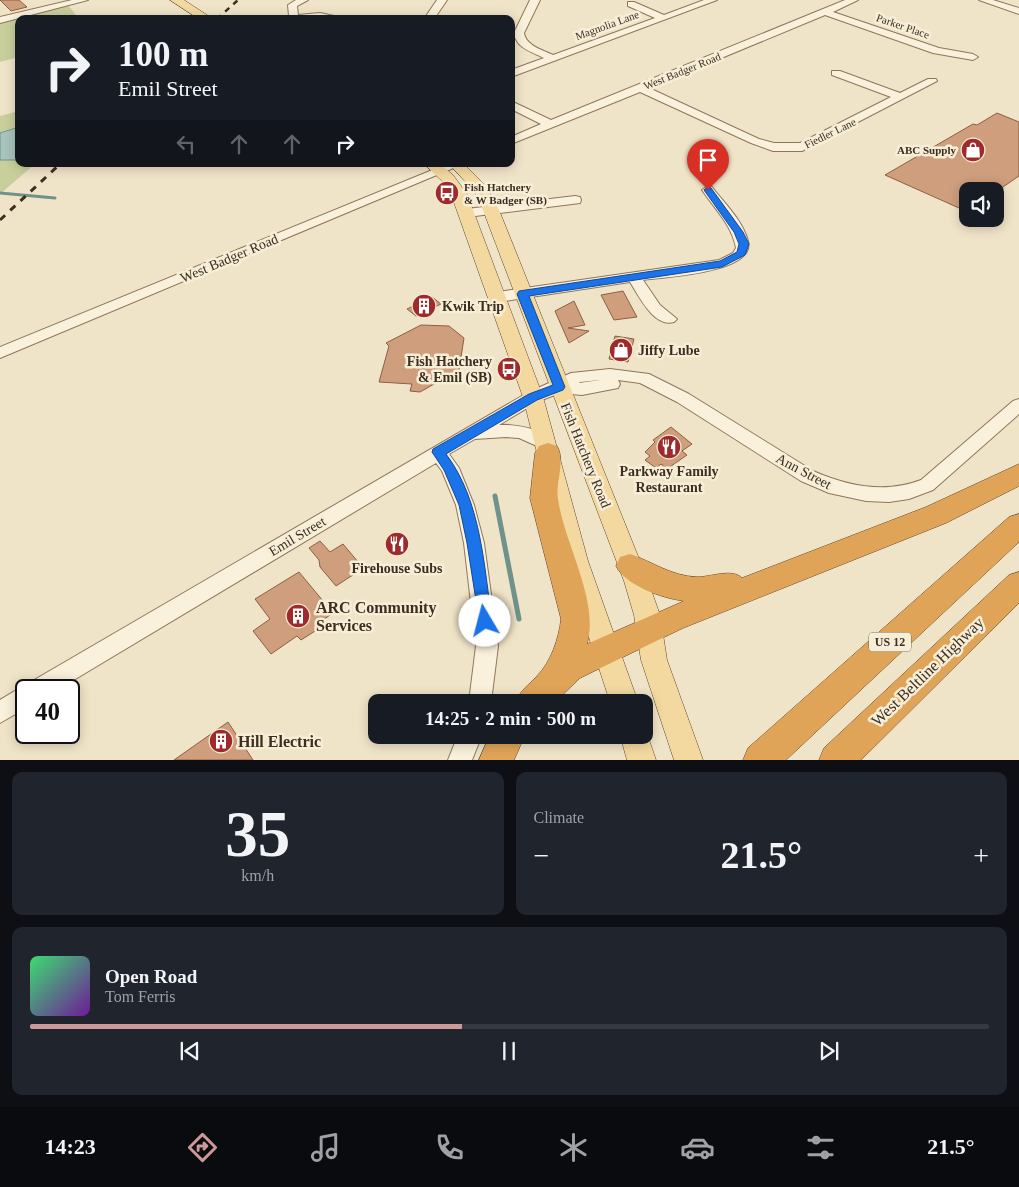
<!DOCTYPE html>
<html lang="en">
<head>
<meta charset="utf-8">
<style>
	body { margin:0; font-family:Georgia,serif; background:#20242c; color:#f1f3f6; height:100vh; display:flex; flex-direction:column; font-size:19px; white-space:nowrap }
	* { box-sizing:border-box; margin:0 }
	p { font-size:16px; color:#9ea1a6 }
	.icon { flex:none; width:28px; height:28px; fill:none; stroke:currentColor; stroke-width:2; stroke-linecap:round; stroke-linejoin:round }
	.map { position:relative; height:760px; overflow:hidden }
	.drawer { display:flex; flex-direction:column; gap:12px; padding:12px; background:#0d0f14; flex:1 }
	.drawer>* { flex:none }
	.banner { position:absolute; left:15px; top:15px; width:500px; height:152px; border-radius:10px; box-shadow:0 2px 12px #0003; background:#171b24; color:#f1f3f6; overflow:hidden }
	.fabs { position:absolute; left:959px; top:182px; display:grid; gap:10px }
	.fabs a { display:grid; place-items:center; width:45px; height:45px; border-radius:10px; background:#171b24; box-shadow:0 2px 12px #0003; font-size:25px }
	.speed { position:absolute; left:15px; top:679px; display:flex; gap:10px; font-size:25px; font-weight:700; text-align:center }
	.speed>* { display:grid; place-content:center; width:65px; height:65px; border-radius:50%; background:#171b24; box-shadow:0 2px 12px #0003; line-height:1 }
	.speed .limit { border:2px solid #111; border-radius:8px; background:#fff; color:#111 }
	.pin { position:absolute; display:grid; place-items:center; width:42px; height:42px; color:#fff; margin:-51px -21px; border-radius:50% 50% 50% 0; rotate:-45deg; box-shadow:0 0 5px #0007 }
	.pin .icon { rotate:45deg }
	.me { position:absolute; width:55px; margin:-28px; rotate:352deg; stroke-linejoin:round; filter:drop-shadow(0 0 4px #0008) }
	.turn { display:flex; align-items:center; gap:18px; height:105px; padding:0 20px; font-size:22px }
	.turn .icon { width:65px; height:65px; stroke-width:2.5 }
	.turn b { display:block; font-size:35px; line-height:42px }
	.lanes { display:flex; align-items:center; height:48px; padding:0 20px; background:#0003; justify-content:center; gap:25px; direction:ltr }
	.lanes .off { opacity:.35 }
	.big { font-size:38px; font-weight:700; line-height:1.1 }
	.drawer .card { flex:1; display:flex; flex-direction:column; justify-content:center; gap:8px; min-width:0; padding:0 18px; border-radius:10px; background:#20242c }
	.drawer .dial { align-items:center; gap:0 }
	.dial b { font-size:65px; line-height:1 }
	.song { display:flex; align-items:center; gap:15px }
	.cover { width:60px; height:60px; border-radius:8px; background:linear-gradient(135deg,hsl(140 70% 55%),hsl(280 70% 35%)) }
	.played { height:5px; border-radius:2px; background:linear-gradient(90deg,#cc999b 45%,#363941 45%) }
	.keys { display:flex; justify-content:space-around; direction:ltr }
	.heat { display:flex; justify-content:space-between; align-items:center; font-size:28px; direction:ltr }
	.drawer .tiles { flex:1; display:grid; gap:12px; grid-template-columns:1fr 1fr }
	.card:last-child { grid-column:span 2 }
	.trip { position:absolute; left:368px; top:694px; width:285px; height:50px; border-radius:10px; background:#171b24; box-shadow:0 2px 12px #0003; font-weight:700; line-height:50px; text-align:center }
	.tab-bar { display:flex; height:80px; justify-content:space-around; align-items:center; background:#090b0e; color:#9ea1a6 }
	.tab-bar .icon { width:35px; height:35px }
	.tab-bar .active { color:#cc999b }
	.tab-bar b { font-size:22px; color:#f1f3f6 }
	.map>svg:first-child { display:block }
	.green { fill:#c9cf9b }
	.water { fill:#a9c4bc; stroke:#6f938a }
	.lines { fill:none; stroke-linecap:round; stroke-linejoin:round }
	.stream-far1 { stroke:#6f938a; stroke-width:3 }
	.stream { stroke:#6f938a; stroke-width:5 }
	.building { fill:#cf9f7d; stroke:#8d5f41 }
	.minor-casing { stroke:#8d765c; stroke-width:2 }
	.major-casing { stroke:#5b4430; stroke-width:1 }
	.highway-casing { stroke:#5b4430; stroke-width:1 }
	.minor { fill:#faf1dc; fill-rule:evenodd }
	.major { fill:#f3d9a0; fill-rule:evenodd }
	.highway { fill:#e0a458; fill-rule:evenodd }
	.rail-far1 { stroke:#3d2e20; stroke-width:2.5; stroke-dasharray:5.5 5.5; stroke-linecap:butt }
	.rail { stroke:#3d2e20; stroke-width:3; stroke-dasharray:7 7; stroke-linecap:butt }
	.route { fill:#1a73e8; stroke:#114b97 }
	.labels { text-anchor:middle; stroke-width:5; stroke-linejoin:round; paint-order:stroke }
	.far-street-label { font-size:11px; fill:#3d2e20; stroke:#f7eed8 }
	.far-poi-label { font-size:11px; font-weight:bold; fill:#3d2e20; stroke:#f7eed8; text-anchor:end }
	.shield { fill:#f7eed8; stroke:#756857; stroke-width:1 }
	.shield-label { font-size:12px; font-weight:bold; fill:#3d2e20 }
	.street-label { font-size:14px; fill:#3d2e20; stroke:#f7eed8 }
	.poi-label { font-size:14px; font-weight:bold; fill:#3d2e20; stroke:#f7eed8; text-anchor:start }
	.near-poi-label { font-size:16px; font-weight:bold; fill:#3d2e20; stroke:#f7eed8; text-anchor:start }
	.near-street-label { font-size:16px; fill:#3d2e20; stroke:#f7eed8 }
</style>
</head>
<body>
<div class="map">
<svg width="1019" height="760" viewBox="0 0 1019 760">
	<rect width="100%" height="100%" fill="#f0e4c8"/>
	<path class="green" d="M68 5 79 19H19V57L0 62V22Z
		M19 111V164H35L0 194V116Z"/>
	<path class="water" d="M19 127V160H0V133Z"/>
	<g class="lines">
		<path class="stream-far1" d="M0 193 55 198"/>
		<path class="stream" d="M495 496 519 619"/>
	</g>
	<path class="building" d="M0 0H19L27 7 11 11Z
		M997 113 1019 122V176L997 191H968V212L885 175 973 124 977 125Z
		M623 291 637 317 614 320 601 295Z
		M432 297 441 304 416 316 407 309Z
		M574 301 585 325 568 328 589 331 569 343 555 311Z
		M421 325 449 326 464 338 459 370 420 392 410 391 412 384 379 382 389 346 386 343Z
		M615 336 634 339 628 362 609 359Z
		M671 427 692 444 682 451 687 455 667 469 661 464 656 468 645 460 650 456 645 452 655 442 653 440Z
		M320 541 330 552 343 544 359 563 354 566 359 571 336 586 320 567 319 560 309 548Z
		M299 572 333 613 320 622 323 626 301 640 297 636 271 654 253 631 270 619 255 599Z
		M228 722 253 760H174Z"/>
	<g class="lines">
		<g class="minor-casing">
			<path id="minor" d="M72 0H88L0 23V17Z
				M296 0H308L297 6 298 15 320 13 348 19H275L289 16 288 5Z
				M437 0H447L434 19H424Z
				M530 0H540L524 33C526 46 543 50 553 55L655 18 628 6V2H634L664 15 704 0H717L511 77V70L544 58C532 52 516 48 514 33Z
				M845 0H858L833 12 939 48 973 54 978 57 973 60 933 53 825 15 649 88 759 139 774 143H800L891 97 832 75V71H840L900 93 928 79H936L937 81 802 151H773L751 143 640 92 511 144V137L541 124 511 109V101L551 120Z
				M979 0H993L1019 8V14Z
				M447 164H463L0 358V347Z
				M708 186 712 187C725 204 743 221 748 241 756 273 664 277 643 280L660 305 677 319 674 322C654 328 639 296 630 282L498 302 491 297 498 292 719 260 733 253 736 248C732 225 714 208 702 190Z
				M575 196 580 197 581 200 580 203 467 217 460 213 467 209Z
				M610 369 649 374 689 394 813 471C847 486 885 494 921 480L1013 401 1019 399V414L933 490 909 499 889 502 866 501 829 493 801 481 677 402 640 383 618 380 620 384 618 388 582 395 560 393 539 401 499 425C515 424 546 429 555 444L552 449 546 450 519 438 506 437 475 439 449 454 459 468 474 505 484 543 498 646 491 702H469L476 646 464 543 456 505 442 471 436 463 57 690H26V708L0 723V700L18 689 28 686 29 683 527 393 571 373ZM600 380 579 383 580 382Z
				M458 735H482L472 760H448Z"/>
		</g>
		<g class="major-casing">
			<path id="major" d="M170 0H184L213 19H199Z
				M424 164H440L453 175 467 194 543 397 588 561 638 702H610L564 561 523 397 451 194 442 181Z
				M449 164H464L486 186 499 210 648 581 660 615 667 660 703 760H674L641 660 634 615 624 581 483 210 474 191Z
				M644 725 656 760H627L620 735H644Z"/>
		</g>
		<g class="highway-casing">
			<path id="highway" d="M548 443 557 446C566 462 555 482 558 499 564 543 600 602 587 644L684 601C662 598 626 586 616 566L620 557 630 554C653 562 671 576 697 577 711 577 732 568 742 578L926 507 1019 464V486L946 523 683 628 580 678 555 702H516C520 690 529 685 537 676 551 662 559 638 561 619L530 498 535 453 539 446Z
				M1019 514V542L786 760H743L748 748 1009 517Z
				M1019 572V603L861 760H819L824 748 1009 575Z
				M490 735H525L514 760H479Z"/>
		</g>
		<use href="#minor" class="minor"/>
		<use href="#major" class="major"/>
		<use href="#highway" class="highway"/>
		<path class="rail-far1" d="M217 19 238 0"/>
		<path class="rail" d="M0 220 60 164"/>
	</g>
	<path class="route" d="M708 187 711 188 743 232 749 244 745 255 722 267 529 296 565 387 563 390 537 400 446 454C481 500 484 566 492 621L490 626 485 628 480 626 467 543 459 505 444 470 432 452 433 449 529 394 553 385 517 294 519 291 720 261 737 252 739 244 734 232 704 190Z"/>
	<defs>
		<g id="shop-disc" transform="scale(1.25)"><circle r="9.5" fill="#9e2a2b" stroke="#f7eed8"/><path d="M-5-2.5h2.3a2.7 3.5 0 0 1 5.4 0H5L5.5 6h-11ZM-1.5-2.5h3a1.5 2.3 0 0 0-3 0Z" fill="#fff"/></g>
		<g id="bus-disc" transform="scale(1.25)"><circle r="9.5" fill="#9e2a2b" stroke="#f7eed8"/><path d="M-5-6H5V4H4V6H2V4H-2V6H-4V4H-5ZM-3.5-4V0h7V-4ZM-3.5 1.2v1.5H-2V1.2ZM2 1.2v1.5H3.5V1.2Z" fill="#fff"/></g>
		<g id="building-disc" transform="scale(1.25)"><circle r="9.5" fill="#9e2a2b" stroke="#f7eed8"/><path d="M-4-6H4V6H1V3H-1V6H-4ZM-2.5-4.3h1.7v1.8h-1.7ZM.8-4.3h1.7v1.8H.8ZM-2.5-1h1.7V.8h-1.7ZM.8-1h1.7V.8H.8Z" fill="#fff"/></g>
		<g id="restaurant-disc" transform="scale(1.25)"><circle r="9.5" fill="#9e2a2b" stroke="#f7eed8"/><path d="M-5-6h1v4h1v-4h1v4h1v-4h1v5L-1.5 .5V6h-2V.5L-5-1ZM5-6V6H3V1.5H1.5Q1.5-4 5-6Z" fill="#fff"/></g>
	</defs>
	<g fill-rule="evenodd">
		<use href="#shop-disc" x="973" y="150"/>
		<use href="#bus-disc" x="447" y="193"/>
		<use href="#building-disc" x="424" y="306"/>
		<use href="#shop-disc" x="621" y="350"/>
		<use href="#bus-disc" x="509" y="369"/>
		<use href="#restaurant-disc" x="669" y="447"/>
		<use href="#restaurant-disc" x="397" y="544"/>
		<use href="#building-disc" x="298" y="616"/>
		<use href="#building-disc" x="221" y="741"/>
	</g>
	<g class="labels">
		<g class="far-street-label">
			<text transform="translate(607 25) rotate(-20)" y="4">Magnolia Lane</text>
			<text transform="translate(903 26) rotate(19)" y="4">Parker Place</text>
			<text transform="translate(682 71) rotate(-22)" y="4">West Badger Road</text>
			<text transform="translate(830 133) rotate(-26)" y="4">Fiedler Lane</text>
		</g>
		<g class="far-poi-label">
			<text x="956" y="154">ABC Supply</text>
			<text x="464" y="191" text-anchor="start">Fish Hatchery<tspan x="464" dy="13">&amp; W Badger (SB)</tspan></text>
		</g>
		<rect class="shield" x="869" y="632.5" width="42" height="19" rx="4"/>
		<g class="shield-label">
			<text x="890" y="646">US 12</text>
		</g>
		<g class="street-label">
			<text transform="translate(229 258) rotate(-23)" y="5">West Badger Road</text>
			<text transform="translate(586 455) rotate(68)" y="5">Fish Hatchery Road</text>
			<text transform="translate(804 471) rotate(28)" y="5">Ann Street</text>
			<text transform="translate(297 536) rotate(-31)" y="5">Emil Street</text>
		</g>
		<g class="poi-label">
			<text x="442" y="311">Kwik Trip</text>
			<text x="638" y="355">Jiffy Lube</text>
			<text x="492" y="366" text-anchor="end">Fish Hatchery<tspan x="492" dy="16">&amp; Emil (SB)</tspan></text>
			<text x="669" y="476" text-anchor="middle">Parkway Family<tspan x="669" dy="16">Restaurant</tspan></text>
			<text x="397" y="573" text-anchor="middle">Firehouse Subs</text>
		</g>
		<g class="near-poi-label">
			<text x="316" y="613">ARC Community<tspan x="316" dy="18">Services</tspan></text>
			<text x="238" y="747">Hill Electric</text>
		</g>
		<g class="near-street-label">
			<text transform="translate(927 671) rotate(-44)" y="6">West Beltline Highway</text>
		</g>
	</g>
</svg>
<div class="fabs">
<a><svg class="icon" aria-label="sound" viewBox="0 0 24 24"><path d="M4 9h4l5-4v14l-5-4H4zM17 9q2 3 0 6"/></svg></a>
</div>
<div class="speed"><div class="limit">40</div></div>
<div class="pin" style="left:708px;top:190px;background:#d93025"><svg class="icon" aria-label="arrive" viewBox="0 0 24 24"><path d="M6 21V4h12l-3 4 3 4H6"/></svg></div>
<svg class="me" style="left:485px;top:621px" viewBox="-20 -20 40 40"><circle r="19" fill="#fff"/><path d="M0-13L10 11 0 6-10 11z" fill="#1a73e8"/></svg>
<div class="trip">14:25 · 2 min · 500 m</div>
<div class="banner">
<div class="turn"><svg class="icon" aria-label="right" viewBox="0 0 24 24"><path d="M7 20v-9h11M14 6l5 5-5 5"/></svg><div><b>100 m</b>Emil Street</div></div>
<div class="lanes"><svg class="icon off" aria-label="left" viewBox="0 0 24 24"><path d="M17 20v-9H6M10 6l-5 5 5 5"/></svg><svg class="icon off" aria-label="ahead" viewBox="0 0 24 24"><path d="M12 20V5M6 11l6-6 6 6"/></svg><svg class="icon off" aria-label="ahead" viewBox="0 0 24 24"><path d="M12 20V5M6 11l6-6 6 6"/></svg><svg class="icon" aria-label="right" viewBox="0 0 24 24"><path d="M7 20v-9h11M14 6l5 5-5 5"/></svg></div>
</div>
</div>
<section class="drawer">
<div class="tiles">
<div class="card dial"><b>35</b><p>km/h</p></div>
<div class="card"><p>Climate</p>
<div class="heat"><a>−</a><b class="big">21.5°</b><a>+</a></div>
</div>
<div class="card">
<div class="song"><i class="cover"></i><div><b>Open Road</b><p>Tom Ferris</p></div></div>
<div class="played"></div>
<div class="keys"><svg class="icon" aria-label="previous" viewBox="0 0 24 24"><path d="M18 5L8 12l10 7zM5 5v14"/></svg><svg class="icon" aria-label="pause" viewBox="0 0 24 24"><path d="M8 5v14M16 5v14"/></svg><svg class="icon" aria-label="next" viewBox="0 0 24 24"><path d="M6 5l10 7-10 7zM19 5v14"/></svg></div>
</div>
</div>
</section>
<nav class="tab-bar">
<b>14:23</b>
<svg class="icon active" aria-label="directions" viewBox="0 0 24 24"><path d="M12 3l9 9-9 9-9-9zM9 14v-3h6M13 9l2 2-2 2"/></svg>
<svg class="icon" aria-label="music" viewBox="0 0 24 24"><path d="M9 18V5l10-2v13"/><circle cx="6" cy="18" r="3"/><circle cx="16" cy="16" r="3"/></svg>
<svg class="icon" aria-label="phone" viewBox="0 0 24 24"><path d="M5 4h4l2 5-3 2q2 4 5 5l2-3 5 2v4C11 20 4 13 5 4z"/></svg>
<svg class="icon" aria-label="climate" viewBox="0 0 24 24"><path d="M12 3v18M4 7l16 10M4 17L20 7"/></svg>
<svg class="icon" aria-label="car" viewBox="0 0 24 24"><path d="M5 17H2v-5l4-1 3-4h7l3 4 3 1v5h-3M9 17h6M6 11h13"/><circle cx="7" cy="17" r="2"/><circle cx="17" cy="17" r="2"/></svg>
<svg class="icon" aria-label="filters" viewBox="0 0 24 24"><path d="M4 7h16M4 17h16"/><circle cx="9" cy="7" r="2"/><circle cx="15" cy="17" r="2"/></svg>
<b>21.5°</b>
</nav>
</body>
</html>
